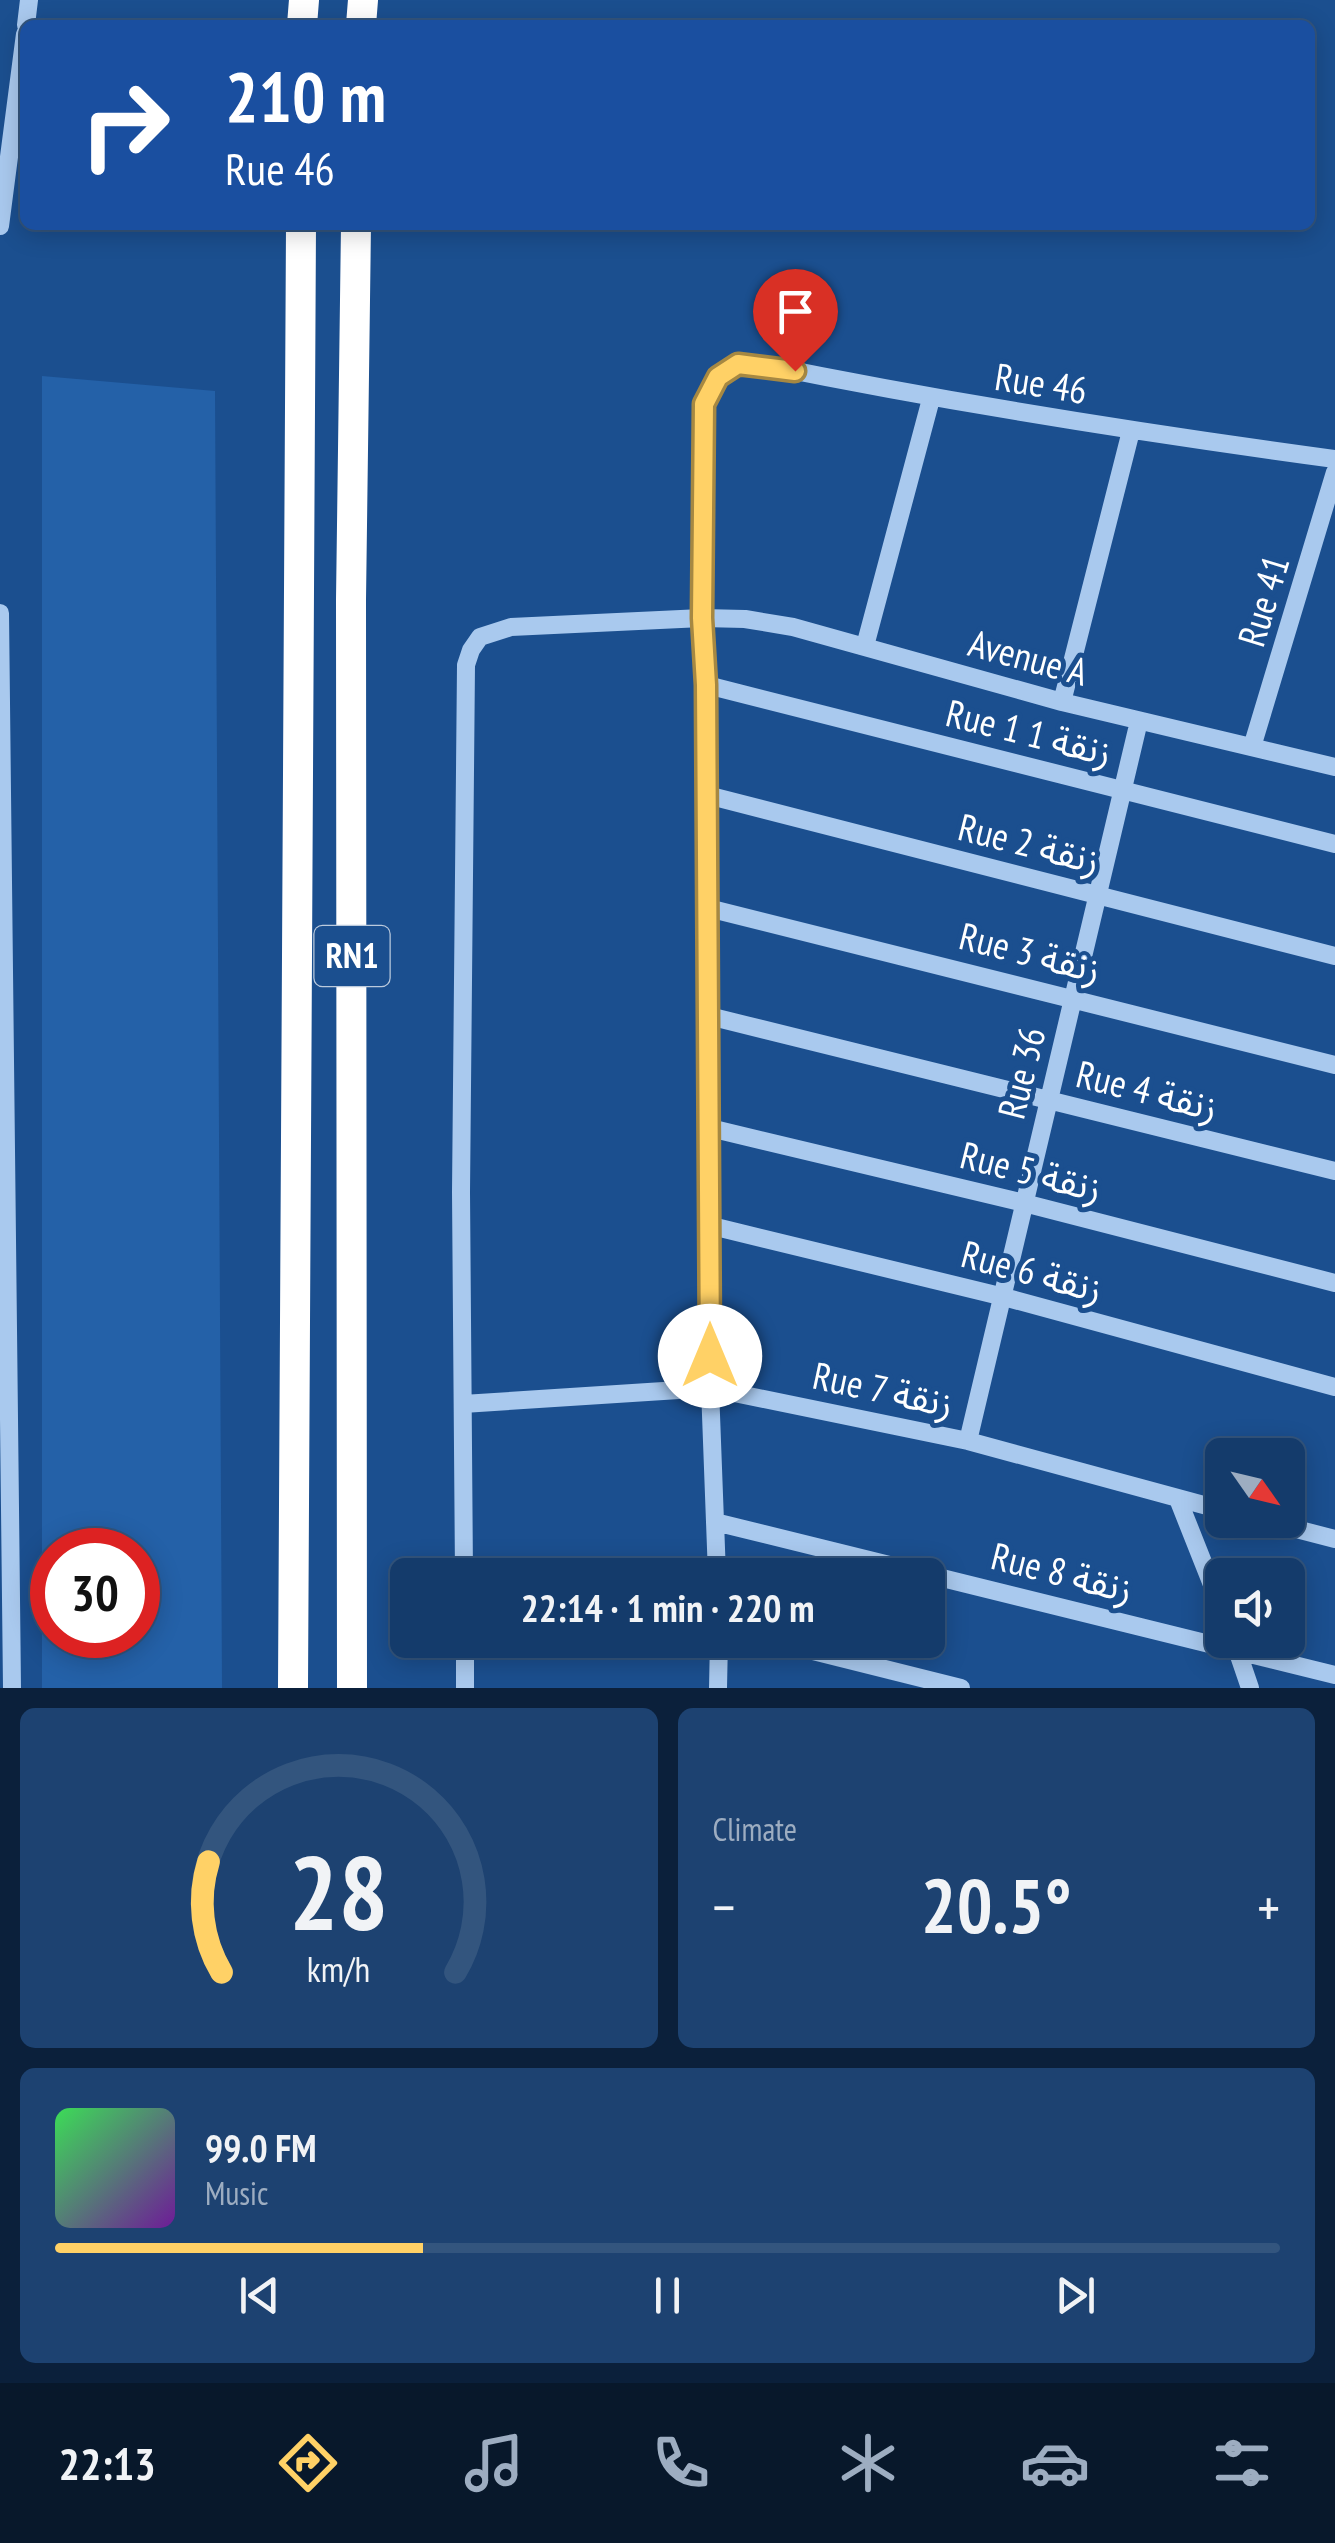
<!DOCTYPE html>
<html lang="en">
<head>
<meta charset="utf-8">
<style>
	body { margin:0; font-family:"PT Sans Narrow","Noto Sans Arabic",sans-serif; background:#1d4271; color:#f1f3f6; height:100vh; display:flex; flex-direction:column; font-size:38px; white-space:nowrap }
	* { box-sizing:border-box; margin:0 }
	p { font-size:32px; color:#9dadc1 }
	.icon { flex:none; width:55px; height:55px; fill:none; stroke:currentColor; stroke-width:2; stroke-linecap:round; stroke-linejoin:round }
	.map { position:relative; height:1688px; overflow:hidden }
	.drawer { display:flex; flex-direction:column; gap:20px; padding:20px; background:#0b203b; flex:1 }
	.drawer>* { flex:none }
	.guide { position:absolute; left:20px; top:20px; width:1295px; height:210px; border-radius:15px; box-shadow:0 5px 25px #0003,0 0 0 2px #33557e; background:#1a4fa0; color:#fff; overflow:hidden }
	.needle { width:65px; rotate:124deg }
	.tools { position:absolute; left:1205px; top:1438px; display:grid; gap:20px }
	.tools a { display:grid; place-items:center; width:100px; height:100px; border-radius:15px; background:#143b6b; box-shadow:0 5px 25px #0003,0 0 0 2px #33557e; font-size:50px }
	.speed { position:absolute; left:30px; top:1528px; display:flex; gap:20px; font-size:50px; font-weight:700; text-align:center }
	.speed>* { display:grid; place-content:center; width:130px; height:130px; border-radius:50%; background:#143b6b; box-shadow:0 5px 25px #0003,0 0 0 2px #33557e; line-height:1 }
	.speed .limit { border:15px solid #d22; background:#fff; color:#111 }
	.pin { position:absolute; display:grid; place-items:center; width:85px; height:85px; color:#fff; margin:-102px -42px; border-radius:50% 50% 50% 0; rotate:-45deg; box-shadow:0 0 10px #0007 }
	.pin .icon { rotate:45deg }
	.me { position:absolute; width:110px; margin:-55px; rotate:0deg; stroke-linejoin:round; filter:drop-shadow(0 0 8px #0008) }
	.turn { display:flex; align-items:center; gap:35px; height:210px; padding:0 40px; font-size:45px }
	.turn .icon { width:130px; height:130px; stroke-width:2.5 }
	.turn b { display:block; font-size:70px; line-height:85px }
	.big { font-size:75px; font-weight:600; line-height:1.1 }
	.drawer .card { flex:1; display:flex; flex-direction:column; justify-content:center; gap:15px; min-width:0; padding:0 35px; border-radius:15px; background:#1d4271 }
	.drawer .dial { align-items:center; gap:0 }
	.dial svg { height:260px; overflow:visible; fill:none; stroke:#33557e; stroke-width:7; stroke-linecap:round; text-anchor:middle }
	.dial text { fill:#f1f3f6; stroke:none }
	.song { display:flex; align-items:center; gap:30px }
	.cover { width:120px; height:120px; border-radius:15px; background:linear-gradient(135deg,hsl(130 70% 55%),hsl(280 70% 35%)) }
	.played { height:10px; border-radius:5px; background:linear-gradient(90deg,#ffd166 30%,#33557e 30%) }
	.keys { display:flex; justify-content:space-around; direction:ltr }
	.heat { display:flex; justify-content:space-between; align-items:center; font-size:55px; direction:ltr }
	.drawer .tiles { flex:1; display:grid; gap:20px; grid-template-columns:1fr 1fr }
	.card:last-child { grid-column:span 2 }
	.trip { position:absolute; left:390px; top:1558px; width:555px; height:100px; border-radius:15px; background:#143b6b; box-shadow:0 5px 25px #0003,0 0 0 2px #33557e; font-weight:600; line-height:100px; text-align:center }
	.dock { display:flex; height:160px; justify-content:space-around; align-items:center; background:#08182b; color:#9dadc1 }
	.dock .icon { width:70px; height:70px }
	.dock .on { color:#ffd166 }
	.dock b { font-size:45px; color:#f1f3f6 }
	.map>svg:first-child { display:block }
	.green { fill:#2461a8; fill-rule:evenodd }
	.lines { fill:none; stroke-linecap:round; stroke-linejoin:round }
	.minor { stroke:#a9c9ee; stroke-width:18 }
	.highway { stroke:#fff; stroke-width:30 }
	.route-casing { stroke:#a68842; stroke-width:25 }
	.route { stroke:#ffd166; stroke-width:18 }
	.labels { text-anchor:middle; stroke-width:10; stroke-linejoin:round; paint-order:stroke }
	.shield { fill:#1b4f8f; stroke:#bbcadd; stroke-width:2.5 }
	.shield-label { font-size:35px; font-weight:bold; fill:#fff }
	.street-label { font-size:38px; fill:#fff; stroke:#1b4f8f }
</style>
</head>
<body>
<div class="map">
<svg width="1335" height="1688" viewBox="0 0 1335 1688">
	<rect width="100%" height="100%" fill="#1b4f8f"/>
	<path class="green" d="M42 376 215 391 222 1688H42ZM52 1550H138V1635H52Z"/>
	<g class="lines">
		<path class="minor" d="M26 25 29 0
			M0 226 25 34
			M0 613 12 1688
			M865 646 931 399
			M707 685 1335 844
			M1062 702 1131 431
			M1252 747 1335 472
			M707 795 1335 956
			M708 908 1335 1065
			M709 1016 1335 1171
			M710 1128 1024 1203 1335 1283
			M712 1226 1004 1297 1335 1387
			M463 1404 710 1388 968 1441 1222 1510
			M968 1441 1139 721
			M1178 1499 1222 1610
			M1261 1520 1335 1539
			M715 1522 1335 1675
			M464 1575 461 1192 466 665 471 650 480 637 511 627 702 618 745 619 793 627 1062 702 1335 767
			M717 1575 710 1388 707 685 702 618 705 404C717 373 728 363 761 364 952 403 1142 433 1335 459
			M465 1640V1688
			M769 1640 961 1688
			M1234 1641 1250 1688
			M718 1688 719 1640"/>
		<path class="highway" d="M302 25 304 0
			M361 25 363 0
			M293 1688 301 225
			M352 1688 351 600 356 225"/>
	</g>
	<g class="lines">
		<g class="route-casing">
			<path id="route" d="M710 1356 706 685 702 618 704 404 718 377 738 364 795 371"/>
		</g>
		<use href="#route" class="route"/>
	</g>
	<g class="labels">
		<rect class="shield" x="314.5" y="926" width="75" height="60" rx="8"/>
		<g class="shield-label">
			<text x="352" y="968">RN1</text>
		</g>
		<g class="street-label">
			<text transform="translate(1041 384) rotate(9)" y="13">Rue 46</text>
			<text transform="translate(1264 601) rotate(-73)" y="13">Rue 41</text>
			<text transform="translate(1028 658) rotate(15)" y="13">Avenue A</text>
			<text transform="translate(1029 733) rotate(14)" y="13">Rue 1 زنقة 1</text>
			<text transform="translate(1029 844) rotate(14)" y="13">Rue 2 زنقة</text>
			<text transform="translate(1030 953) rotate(14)" y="13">Rue 3 زنقة</text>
			<text transform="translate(1022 1073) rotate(-76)" y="13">Rue 36</text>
			<text transform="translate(1147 1091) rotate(14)" y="13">Rue 4 زنقة</text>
			<text transform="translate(1031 1172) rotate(14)" y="13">Rue 5 زنقة</text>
			<text transform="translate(1032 1272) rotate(15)" y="13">Rue 6 زنقة</text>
			<text transform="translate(883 1390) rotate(12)" y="13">Rue 7 زنقة</text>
			<text transform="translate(1062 1573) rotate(14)" y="13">Rue 8 زنقة</text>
		</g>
	</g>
</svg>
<div class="tools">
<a><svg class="needle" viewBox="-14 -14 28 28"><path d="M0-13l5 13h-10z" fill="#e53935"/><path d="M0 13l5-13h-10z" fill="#9dadc1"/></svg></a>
<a><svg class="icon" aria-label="sound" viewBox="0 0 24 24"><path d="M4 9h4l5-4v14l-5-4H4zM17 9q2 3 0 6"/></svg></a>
</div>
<div class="speed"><div class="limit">30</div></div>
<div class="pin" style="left:795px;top:371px;background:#d93025"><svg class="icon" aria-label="arrive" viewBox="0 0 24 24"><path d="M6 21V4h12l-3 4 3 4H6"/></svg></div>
<svg class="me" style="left:710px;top:1356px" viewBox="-20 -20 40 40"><circle r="19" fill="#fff"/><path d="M0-13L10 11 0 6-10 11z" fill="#ffd166"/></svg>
<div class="trip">22:14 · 1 min · 220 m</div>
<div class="guide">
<div class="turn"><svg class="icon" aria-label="right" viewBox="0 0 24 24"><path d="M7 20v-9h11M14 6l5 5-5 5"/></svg><div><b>210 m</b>Rue 46</div></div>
</div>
</div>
<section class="drawer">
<div class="tiles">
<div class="card dial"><svg viewBox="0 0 100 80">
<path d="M14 69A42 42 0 1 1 86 69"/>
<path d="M14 69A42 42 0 0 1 10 35" stroke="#ffd166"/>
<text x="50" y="56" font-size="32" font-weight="700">28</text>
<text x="50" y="72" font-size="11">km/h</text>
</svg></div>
<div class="card"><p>Climate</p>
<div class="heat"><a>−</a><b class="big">20.5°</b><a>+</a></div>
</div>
<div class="card">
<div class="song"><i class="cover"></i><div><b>99.0 FM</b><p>Music</p></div></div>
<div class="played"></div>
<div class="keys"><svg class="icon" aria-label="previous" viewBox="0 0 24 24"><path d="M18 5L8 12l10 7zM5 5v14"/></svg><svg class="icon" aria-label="pause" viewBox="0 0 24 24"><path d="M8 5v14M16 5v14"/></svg><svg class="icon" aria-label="next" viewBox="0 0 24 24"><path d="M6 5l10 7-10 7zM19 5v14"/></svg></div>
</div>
</div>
</section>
<nav class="dock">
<b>22:13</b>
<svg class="icon on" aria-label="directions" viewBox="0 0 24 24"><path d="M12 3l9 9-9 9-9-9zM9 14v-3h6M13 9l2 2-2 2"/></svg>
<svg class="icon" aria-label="music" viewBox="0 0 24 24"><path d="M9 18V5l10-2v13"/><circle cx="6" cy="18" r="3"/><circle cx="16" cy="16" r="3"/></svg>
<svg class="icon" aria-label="phone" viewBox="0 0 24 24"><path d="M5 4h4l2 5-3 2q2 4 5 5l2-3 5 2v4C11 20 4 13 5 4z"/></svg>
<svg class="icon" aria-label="climate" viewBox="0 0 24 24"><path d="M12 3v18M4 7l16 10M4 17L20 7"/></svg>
<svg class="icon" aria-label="car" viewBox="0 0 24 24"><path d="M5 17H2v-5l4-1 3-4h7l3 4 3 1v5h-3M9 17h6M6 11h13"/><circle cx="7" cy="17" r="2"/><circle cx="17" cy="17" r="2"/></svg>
<svg class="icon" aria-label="filters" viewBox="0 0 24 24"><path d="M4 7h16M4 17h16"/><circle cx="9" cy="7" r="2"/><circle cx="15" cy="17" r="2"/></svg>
</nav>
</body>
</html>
